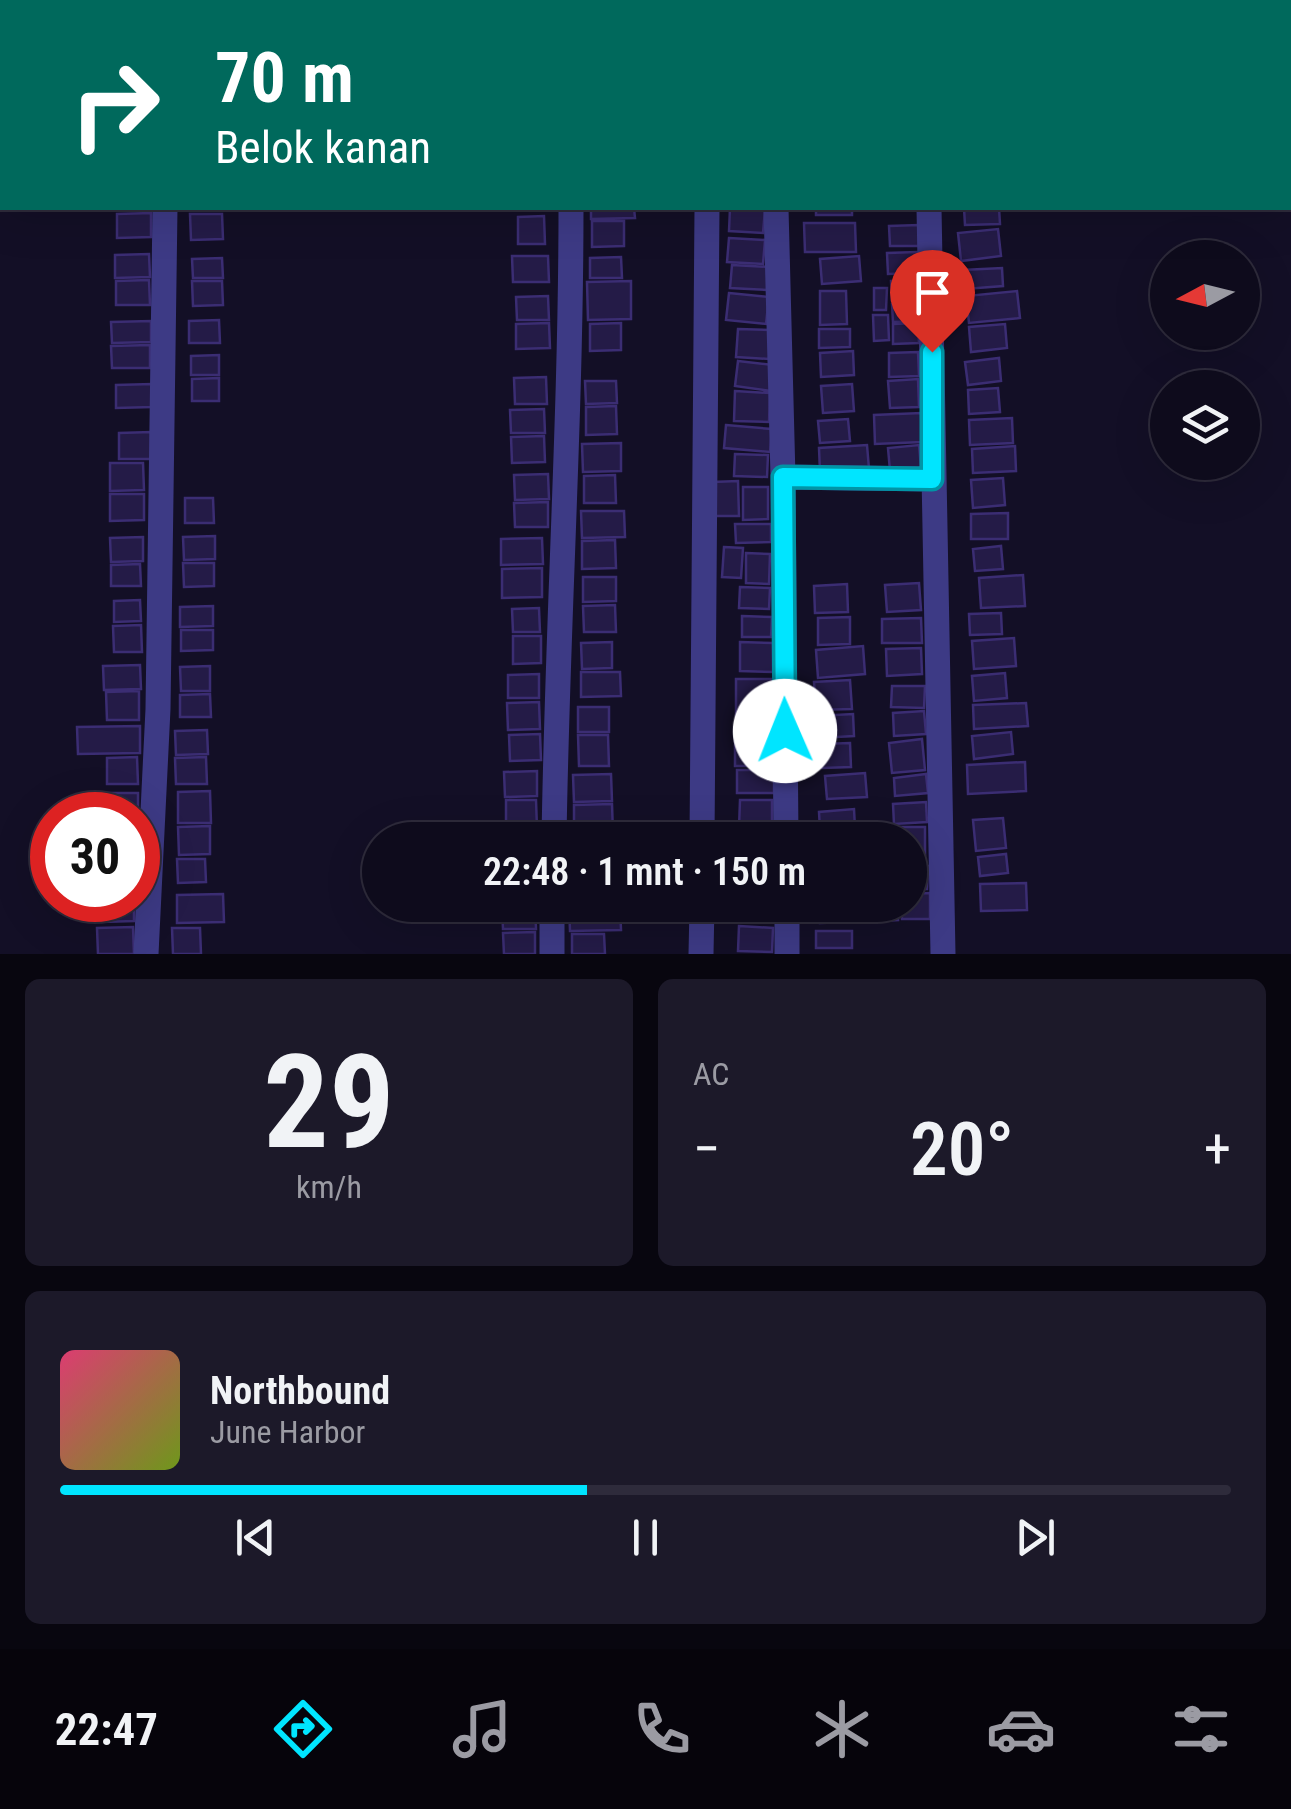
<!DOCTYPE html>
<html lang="id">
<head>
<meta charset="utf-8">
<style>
	body { margin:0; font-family:"Roboto Condensed",sans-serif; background:#1c1929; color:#f1f3f6; height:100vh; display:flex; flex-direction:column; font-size:38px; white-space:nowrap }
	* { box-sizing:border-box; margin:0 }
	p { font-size:32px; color:#9b9ba3 }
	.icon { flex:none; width:55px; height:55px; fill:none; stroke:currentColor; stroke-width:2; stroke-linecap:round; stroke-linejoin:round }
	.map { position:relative; height:954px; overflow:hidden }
	.side { display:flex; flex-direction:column; gap:25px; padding:25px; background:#08060f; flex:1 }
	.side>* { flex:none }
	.top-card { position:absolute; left:0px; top:0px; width:1292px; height:210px; box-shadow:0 10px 40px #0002,0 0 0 2px #2e2b3b; background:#00695c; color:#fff; overflow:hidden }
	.needle { width:65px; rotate:263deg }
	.controls { position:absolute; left:1150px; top:240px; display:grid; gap:20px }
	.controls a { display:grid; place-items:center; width:110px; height:110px; border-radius:50%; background:#0e0b1c; box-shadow:0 10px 40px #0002,0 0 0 2px #2e2b3b; font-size:50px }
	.speed { position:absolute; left:30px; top:792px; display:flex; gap:20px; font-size:50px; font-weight:700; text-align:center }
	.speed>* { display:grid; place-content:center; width:130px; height:130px; border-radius:50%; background:#0e0b1c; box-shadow:0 10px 40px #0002,0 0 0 2px #2e2b3b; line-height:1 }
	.speed .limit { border:15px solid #d22; background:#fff; color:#111 }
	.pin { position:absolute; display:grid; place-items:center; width:85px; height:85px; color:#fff; margin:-102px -42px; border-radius:50% 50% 50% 0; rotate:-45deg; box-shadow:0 0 10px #0007 }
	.pin .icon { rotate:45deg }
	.me { position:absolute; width:110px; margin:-55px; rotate:359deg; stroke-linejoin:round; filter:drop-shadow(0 0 8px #0008) }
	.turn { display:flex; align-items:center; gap:35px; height:210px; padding:0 50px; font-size:45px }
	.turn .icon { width:130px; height:130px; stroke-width:2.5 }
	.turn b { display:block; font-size:70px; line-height:85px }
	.big { font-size:75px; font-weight:600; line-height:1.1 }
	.side .widget { flex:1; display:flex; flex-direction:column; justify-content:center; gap:15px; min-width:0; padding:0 35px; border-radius:15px; background:#1c1929 }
	.side .dial { align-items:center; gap:0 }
	.dial b { font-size:130px; line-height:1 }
	.song { display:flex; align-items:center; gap:30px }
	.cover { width:120px; height:120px; border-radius:15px; background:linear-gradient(135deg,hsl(340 70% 55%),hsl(80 70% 35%)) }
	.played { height:10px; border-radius:5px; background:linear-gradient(90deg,#00e5ff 45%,#2e2b3b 45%) }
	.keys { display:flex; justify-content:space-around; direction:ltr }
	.heat { display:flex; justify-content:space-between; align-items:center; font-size:55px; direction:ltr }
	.side .tiles { flex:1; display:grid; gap:25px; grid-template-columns:1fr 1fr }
	.widget:last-child { grid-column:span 2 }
	.trip { position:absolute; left:362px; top:822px; width:565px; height:100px; border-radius:50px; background:#0e0b1c; box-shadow:0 10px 40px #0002,0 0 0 2px #2e2b3b; font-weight:600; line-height:100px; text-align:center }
	.tab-bar { display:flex; height:160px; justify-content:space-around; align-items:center; background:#06040b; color:#9b9ba3 }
	.tab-bar .icon { width:70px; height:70px }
	.tab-bar .active { color:#00e5ff }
	.tab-bar b { font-size:45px; color:#f1f3f6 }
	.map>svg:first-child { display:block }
	.building { fill:#241b47; stroke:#3b2d73; stroke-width:2.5 }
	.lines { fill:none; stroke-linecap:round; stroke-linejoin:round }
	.minor { stroke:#3d3a85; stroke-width:25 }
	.route-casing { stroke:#0095a6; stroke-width:25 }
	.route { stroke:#00e5ff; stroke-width:18 }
</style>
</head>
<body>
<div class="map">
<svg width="1291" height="954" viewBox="0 0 1291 954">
	<rect width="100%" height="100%" fill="#130f26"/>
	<path class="building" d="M591 208H634L635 218 591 219Z
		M730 208 765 209 763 233 729 231Z
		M816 208H852V215H816Z
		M964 208H999L1000 224 965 225Z
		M151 213V237L117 238V214Z
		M190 214H222L223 239 191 240Z
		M544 216 545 244H518V217Z
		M592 221H624V246L592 247Z
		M804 223H855L856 252H805Z
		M919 225 920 246H890L889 226Z
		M998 229 1001 256 961 261 958 233Z
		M729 238 765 240 763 264 727 262Z
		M917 252 918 273 888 274 887 253Z
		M149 254 150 277 115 278V255Z
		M512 256H548L549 282H513Z
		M859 256 861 281 822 284 820 259Z
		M621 257 622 278H590V258Z
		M222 258 223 278H193L192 259Z
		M732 265 769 267 768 290 730 288Z
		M1002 268 1003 286 965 289 963 270Z
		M149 280 150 305H116V281Z
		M921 280 922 300 892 301 891 281Z
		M192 281H222L223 305 193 306Z
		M631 281V319L588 320 587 282Z
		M874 288H887L886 310H874Z
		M820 291H846L847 324 820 325Z
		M1017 291 1020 318 969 323 966 296Z
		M729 293 769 297 766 324 726 320Z
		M548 296 549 320H517L516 297Z
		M920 303 921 321 893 322 892 304Z
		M873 315H888L889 340 874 341Z
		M219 320 220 343H189V321Z
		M151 321V342L112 343 111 322Z
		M549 323 550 348 516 349V324Z
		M621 323V350L590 351V324Z
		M918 323 919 343 893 344V324Z
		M1005 324 1007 348 971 352 969 327Z
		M738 329 771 330 769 359 736 357Z
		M819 329H850V347L819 348Z
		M150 345V368H112L111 346Z
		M853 351 854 375 821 377 820 353Z
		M918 352 919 376 889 377V353Z
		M219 355V375H191V356Z
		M999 358 1001 381 968 385 965 362Z
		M738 361 774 365 771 391 735 386Z
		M546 377 547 404H515L514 378Z
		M219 378V401H192V379Z
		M918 379 919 407 890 408 888 381Z
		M585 381H616L617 403 586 404Z
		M152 384V407L116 408V385Z
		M852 384 854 411 823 413 821 386Z
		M998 388 1000 412 969 414 968 390Z
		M735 391 770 393 769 422 734 421Z
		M616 406 617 434 586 435V407Z
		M544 409 545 433H511L510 410Z
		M921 413 922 442 875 444 874 415Z
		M1012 418 1013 443 970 445 969 420Z
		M848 419 850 441 820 443 818 421Z
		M726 425 772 429 770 452 724 448Z
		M151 432V459H119V433Z
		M544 436 545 462 512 463 511 437Z
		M621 443V471L583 472 582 444Z
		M867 445 869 469 820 472 819 448Z
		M919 445 921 468 890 471 888 448Z
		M1015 446 1016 471 973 473 972 449Z
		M735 454 768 455 767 477 734 476Z
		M110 463H143L144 490 110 491Z
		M548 474 549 499 515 500 514 475Z
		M615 475 616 503H584V476Z
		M1003 478 1005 505 973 508 971 480Z
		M738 481 739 516H713L712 482Z
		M743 487H768V519L743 520Z
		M110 494H144V520L110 521Z
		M185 498H213L214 523H185Z
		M548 502V527H515L514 503Z
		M581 511H624L625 537 582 538Z
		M1008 513V539H971V514Z
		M735 524H771V542L736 543Z
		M215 536V559L184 560 183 537Z
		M143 537V561L111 562 110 538Z
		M542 538 543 564 501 565V539Z
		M615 540 616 568 582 569V541Z
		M1001 546 1003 569 975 571 973 549Z
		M724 547 743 548 741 578 722 577Z
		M746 553 770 554 769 584 746 583Z
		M183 563H214V586L184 587Z
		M140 564 141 586H111V565Z
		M542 568V597L502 598V569Z
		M1023 575 1025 606 981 608 979 578Z
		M583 577H616V601L583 602Z
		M919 583 921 610 887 612 885 585Z
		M847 584 848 612 815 613 814 586Z
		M740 587 770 588 769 609 739 608Z
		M140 600 141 621 114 622V601Z
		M615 605 616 632H584L583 606Z
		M213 606V626L180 627V607Z
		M539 608 540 632H513L512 609Z
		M1001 613 1002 634 970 635 969 614Z
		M742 616 772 617 771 637H742Z
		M850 617V644L818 645V618Z
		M921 618 922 643H882V619Z
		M141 625 142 652H114L113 626Z
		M181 630H213V650L181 651Z
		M513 636H541V663L513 664Z
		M1014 638 1016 666 974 669 972 641Z
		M612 642V668L582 669 581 643Z
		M740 642 773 643V672L740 671Z
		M863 646 865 674 818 678 816 650Z
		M921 648 922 674 887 676 886 649Z
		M140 665 141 689 104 690 103 666Z
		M210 666V691H181L180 667Z
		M581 672H620L621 696 581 697Z
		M1005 673 1007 698 974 701 972 676Z
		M539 674V698H508V675Z
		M736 679H772V728H736Z
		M850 680 852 709 816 710 814 682Z
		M892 686H925L924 708 891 707Z
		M139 691V720H107L106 692Z
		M210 694 211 717H180V695Z
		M539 702 540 729 508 730 507 703Z
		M1026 703 1028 726 974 729 973 705Z
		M578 707H609V732H578Z
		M924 711 926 734 894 736 893 713Z
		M853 714 854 736 818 738 817 716Z
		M140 726V753L78 754 77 727Z
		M207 730 208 754 176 755 175 731Z
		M1011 732 1013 754 974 759 972 736Z
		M540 734 541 760 510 761 509 735Z
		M578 735H608L609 766H579Z
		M735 737 773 738 772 766H735Z
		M922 739 925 770 892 773 889 743Z
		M850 743 851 767 822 768 821 744Z
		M137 757 138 784H107V758Z
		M206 757 207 784H176L175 758Z
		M1025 762 1026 791 968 794 967 765Z
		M737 770H774V793H737Z
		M537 771V796L505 797 504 772Z
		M865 773 867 797 827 799 825 776Z
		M611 774 612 801 574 802 573 775Z
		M926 774 928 793 895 796 894 778Z
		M210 791 211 823H178V792Z
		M108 793H138V820V815H109Z
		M506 800H536L537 828 506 829Z
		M740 800H772V828H739Z
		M926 802 927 822 894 824 893 804Z
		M612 804 613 833 574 834V805Z
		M854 809 855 828 820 830 819 812Z
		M1003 818 1006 848 976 851 973 820Z
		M210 826V854L179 855 178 827Z
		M894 827H925V855H910V840H894Z
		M538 831V840H481V832Z
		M740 832 771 833 770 840H740Z
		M1006 854 1008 873 980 876 978 857Z
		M177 859H205L206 882 178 883Z
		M910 866H928L927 889H910Z
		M1026 883 1027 910 981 911 980 884Z
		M930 893V919H902L901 905H910V894Z
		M223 894 224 922 177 923V895Z
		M102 900H134V921L102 922Z
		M502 905H535L536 929H503Z
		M569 905H620L621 930 570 931Z
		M739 905H770L771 920H739Z
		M819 905H850L851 922 820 923Z
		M880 905H897L898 920 880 921Z
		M739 926 773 928 772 952 738 951Z
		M133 927 134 954H98L97 928Z
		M172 928H200L201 954H173Z
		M816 931H852V948H816Z
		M535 932V954H504L503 933Z
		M572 934H604L605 954H572Z"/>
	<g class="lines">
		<path class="minor" d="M771 0V2
			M924 0V2
			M170 2V0
			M575 2V0
			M776 208 783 477
			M929 208 943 954
			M554 840C557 629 571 419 571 208
			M702 840 707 208
			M786 840 783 477 932 479
			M787 905V954
			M146 954 158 709 165 208
			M552 954V905
			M701 954 702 905"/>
	</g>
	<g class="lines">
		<g class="route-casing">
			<path id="route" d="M785 731 783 477 932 479V352"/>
		</g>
		<use href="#route" class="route"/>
	</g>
</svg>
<div class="controls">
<a><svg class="needle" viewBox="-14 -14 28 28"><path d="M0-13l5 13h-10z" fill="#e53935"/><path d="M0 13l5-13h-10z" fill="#9b9ba3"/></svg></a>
<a><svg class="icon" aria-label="layers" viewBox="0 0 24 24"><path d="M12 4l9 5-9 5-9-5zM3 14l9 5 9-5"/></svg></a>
</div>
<div class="speed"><div class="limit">30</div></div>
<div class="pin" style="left:932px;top:352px;background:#d93025"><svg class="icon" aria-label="arrive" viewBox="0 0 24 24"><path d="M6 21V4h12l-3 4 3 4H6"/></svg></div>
<svg class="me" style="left:785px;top:731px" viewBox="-20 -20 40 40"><circle r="19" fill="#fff"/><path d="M0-13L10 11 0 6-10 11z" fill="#00e5ff"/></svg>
<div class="trip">22:48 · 1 mnt · 150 m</div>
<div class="top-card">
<div class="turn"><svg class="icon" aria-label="right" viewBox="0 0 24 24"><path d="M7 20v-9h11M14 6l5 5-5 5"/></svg><div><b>70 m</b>Belok kanan</div></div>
</div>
</div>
<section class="side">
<div class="tiles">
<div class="widget dial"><b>29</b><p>km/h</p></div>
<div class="widget"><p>AC</p>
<div class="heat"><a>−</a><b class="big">20°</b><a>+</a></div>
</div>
<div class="widget">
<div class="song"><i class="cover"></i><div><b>Northbound</b><p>June Harbor</p></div></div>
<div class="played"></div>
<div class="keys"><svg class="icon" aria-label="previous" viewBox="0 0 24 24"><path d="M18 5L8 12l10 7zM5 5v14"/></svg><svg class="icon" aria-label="pause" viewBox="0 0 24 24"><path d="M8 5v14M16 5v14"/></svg><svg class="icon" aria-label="next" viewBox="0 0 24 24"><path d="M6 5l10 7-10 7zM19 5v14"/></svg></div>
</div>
</div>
</section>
<nav class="tab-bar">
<b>22:47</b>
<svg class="icon active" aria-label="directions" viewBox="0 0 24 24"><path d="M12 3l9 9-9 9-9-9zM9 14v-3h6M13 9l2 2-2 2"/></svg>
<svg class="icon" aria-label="music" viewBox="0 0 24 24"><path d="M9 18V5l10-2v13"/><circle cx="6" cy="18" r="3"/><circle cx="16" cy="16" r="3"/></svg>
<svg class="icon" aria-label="phone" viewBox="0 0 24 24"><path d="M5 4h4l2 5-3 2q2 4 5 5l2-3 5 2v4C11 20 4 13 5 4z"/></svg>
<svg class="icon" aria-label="climate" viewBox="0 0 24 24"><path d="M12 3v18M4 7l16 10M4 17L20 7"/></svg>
<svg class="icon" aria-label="car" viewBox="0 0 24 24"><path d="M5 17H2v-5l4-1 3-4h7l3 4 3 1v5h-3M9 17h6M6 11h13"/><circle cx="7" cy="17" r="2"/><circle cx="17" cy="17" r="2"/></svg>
<svg class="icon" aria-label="filters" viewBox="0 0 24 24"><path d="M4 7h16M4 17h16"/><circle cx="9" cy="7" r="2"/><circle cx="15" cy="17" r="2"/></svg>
</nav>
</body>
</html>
